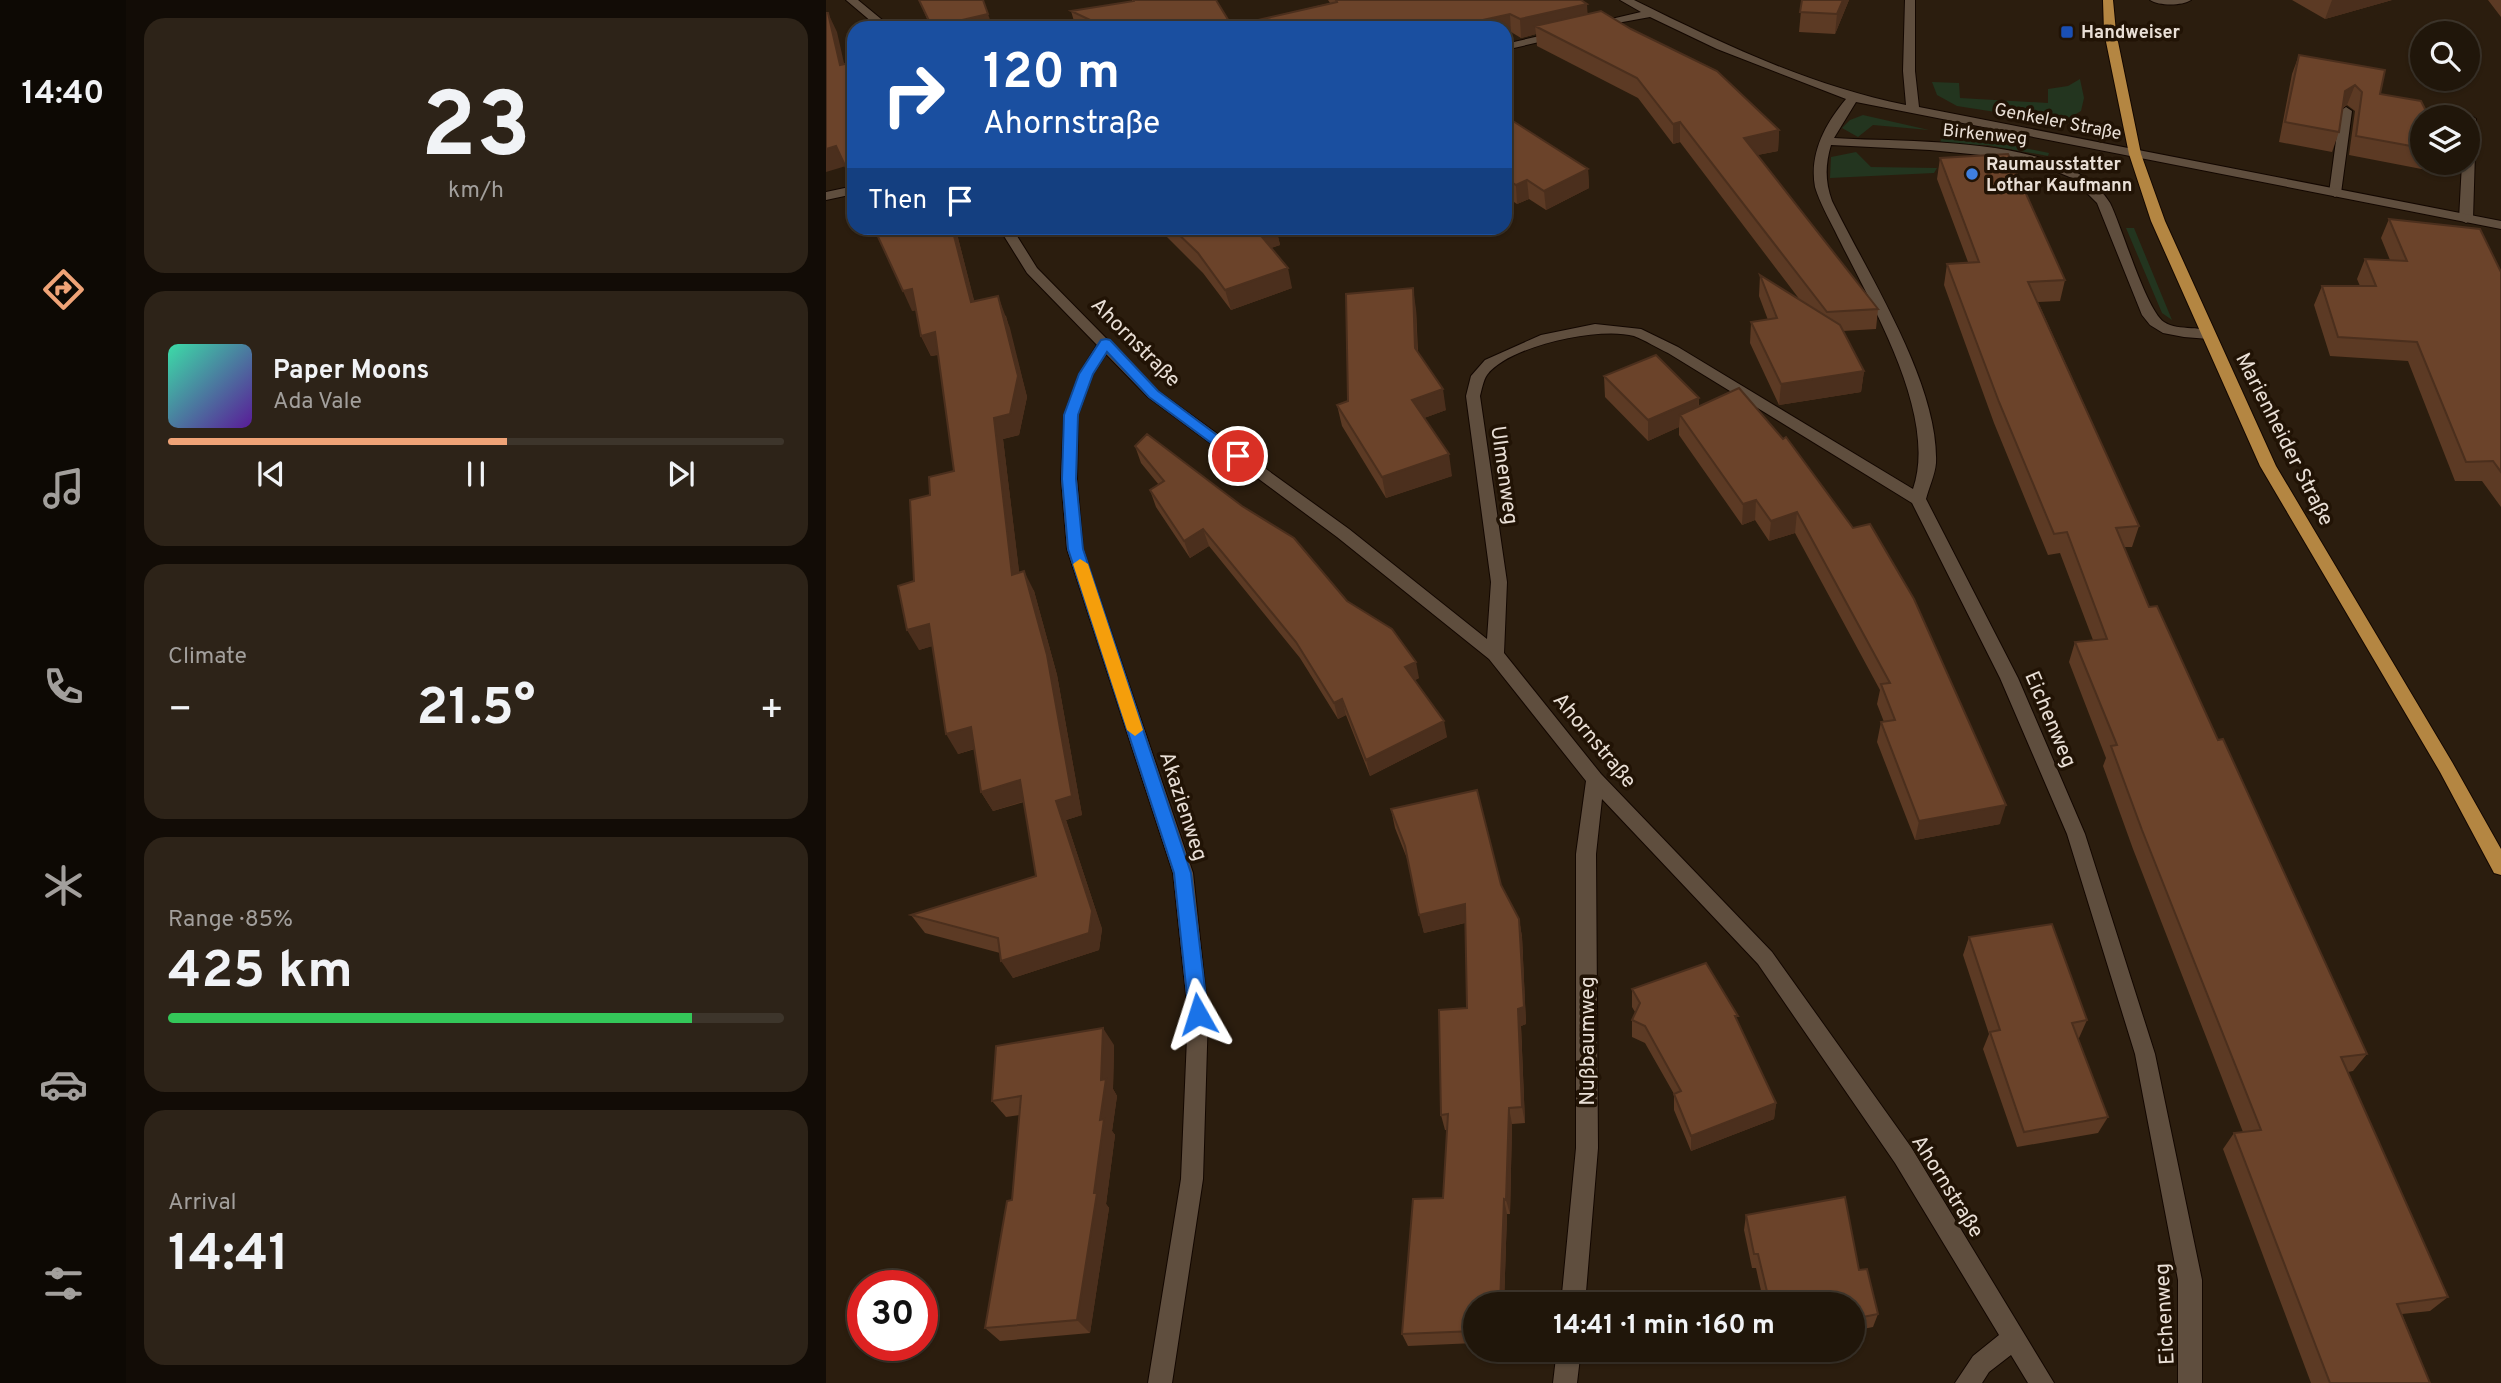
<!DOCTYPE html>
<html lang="en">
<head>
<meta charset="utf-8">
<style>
	body { margin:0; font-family:Overpass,sans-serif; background:#2d2318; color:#f1f3f6; height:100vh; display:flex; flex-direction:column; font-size:26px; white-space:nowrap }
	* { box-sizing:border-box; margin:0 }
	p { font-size:23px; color:#a29f9c }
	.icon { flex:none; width:38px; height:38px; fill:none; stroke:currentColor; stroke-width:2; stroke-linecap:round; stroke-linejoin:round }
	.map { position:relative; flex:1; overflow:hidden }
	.drawer { display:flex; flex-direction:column; gap:18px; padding:18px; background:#120c06; width:700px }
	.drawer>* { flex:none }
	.guide { position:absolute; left:21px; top:21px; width:665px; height:214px; border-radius:21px; box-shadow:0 2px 5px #0004,0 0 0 2px #3d352b; background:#1a4fa0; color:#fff; overflow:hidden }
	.controls { position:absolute; left:1584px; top:21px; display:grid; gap:14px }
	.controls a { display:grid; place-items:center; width:70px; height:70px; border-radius:50%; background:#20160a; box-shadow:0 2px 5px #0004,0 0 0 2px #3d352b; font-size:35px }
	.speed { position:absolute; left:21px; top:1270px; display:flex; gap:14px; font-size:35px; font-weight:700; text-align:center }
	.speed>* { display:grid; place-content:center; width:91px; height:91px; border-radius:50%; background:#20160a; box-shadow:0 2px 5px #0004,0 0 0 2px #3d352b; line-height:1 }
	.speed .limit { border:10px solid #d22; background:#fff; color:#111 }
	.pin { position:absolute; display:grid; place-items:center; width:60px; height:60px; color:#fff; margin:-30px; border:4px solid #fff; border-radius:50%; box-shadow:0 2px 7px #0007 }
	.me { position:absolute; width:77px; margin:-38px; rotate:354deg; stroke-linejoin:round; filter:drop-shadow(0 0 5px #0008) }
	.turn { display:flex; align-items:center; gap:24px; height:147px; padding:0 21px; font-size:32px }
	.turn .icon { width:91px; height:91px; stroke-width:2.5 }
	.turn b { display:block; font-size:49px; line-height:60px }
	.then { display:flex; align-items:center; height:66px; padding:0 21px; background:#0003; gap:14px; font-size:26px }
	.big { font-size:52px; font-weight:700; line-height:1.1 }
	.drawer .card { flex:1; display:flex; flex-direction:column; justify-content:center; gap:10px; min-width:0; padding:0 24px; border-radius:21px; background:#2d2318 }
	.drawer .dial { align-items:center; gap:0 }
	.dial b { font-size:91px; line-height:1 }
	.song { display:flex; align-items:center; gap:21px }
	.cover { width:84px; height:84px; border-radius:10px; background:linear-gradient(135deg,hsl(160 70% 55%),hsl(270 70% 35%)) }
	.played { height:7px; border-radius:4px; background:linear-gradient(90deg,#efa377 55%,#3d352b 55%) }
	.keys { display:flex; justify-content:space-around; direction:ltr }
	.heat { display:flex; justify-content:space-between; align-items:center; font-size:38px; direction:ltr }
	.charge { height:10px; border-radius:5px; background:linear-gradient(90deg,#34c759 85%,#3d352b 0) }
	.trip { position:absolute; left:637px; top:1292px; width:402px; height:70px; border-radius:35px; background:#20160a; box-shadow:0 2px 5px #0004,0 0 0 2px #3d352b; font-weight:700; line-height:70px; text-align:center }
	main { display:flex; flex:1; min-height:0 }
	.tabs { display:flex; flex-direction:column; width:126px; justify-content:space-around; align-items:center; background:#0d0904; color:#a29f9c }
	.tabs .icon { width:49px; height:49px }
	.tabs .current { color:#efa377 }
	.tabs b { font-size:32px; color:#f1f3f6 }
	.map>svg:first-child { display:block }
	.green { fill:#23351f }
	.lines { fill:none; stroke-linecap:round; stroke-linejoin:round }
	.service-casing { stroke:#130700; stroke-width:2 }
	.minor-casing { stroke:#130700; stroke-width:2 }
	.primary-casing { stroke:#130700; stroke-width:2 }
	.service { fill:#5f4e3e; fill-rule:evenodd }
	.minor { fill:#5f4e3e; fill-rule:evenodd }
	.primary { fill:#b48642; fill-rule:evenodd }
	.wall { fill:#5c3a24 }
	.shaded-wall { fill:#4b2f1d }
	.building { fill:#6b432a; stroke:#4b2f1d; stroke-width:2 }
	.route { fill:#1a73e8; stroke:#114b97; stroke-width:2 }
	.slow { fill:#f59e0b }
	.transit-dot { fill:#1a4fb4; stroke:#211305; stroke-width:2.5 }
	.shop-dot { fill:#3f7fe0; stroke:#211305; stroke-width:2.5 }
	.labels { text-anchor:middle; stroke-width:7; stroke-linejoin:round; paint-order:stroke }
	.far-poi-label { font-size:18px; font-weight:bold; fill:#e9dfd6; stroke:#211305; text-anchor:start }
	.far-street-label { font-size:18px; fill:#e9dfd6; stroke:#211305 }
	.street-label { font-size:21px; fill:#e9dfd6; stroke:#211305 }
</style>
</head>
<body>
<main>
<nav class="tabs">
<b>14:40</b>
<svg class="icon current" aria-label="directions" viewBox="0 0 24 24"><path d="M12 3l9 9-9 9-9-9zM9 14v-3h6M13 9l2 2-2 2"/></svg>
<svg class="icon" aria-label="music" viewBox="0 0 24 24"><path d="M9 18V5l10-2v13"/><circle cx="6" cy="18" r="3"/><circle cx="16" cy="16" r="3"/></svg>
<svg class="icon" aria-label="phone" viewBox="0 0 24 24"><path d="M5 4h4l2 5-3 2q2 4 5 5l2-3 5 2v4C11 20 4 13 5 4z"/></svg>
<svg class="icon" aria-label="climate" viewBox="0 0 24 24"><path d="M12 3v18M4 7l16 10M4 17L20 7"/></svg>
<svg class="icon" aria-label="car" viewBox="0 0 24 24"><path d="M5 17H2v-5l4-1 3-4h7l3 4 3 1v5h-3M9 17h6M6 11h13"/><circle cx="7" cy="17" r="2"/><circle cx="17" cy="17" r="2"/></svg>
<svg class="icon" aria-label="filters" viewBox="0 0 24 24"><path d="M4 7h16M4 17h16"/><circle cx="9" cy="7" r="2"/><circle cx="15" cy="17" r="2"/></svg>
</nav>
<section class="drawer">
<div class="card dial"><b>23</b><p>km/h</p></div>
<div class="card">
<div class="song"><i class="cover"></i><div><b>Paper Moons</b><p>Ada Vale</p></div></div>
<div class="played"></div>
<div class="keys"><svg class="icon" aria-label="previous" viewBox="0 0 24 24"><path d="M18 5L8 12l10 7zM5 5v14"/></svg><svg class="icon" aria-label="pause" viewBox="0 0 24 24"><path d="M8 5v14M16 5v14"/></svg><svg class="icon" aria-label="next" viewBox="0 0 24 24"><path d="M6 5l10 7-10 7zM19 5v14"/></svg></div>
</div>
<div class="card"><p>Climate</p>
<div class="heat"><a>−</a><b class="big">21.5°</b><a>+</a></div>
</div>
<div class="card"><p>Range · 85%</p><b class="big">425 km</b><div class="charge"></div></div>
<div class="card"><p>Arrival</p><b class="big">14:41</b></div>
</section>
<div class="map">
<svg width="1675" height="1383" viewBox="0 0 1675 1383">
	<rect width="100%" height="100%" fill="#2b1d0e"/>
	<path class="green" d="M1254 79 1258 98 1255 111 1241 119 1227 121 1131 106 1111 95 1106 82 1133 83 1134 98 1222 103V89L1242 86Z
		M1037 115 1103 130 1047 125 1032 137 1016 128 1024 120Z
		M1119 132 1223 153 1222 156 1161 145 1113 144Z
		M1030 152 1045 167 1111 168 1108 173 1004 178 1005 157Z
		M1300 228H1308L1346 320 1336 313Z"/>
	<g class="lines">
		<g class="service-casing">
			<path id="service" d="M1520 107 1526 111 1515 193 1509 197 1503 193 1514 111Z
				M1644 115 1650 119 1647 219 1640 223 1633 219 1636 163H1642V117H1639Z"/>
		</g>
		<g class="minor-casing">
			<path id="minor" d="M20 0H32L66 28H53Z
				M794 0H808C895 43 984 86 1080 105L1077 71 1079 0H1089V71L1093 107 1675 221V229L1030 102 1008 138C1080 143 1243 134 1284 203 1296 227 1320 310 1338 322 1353 332 1378 324 1390 335L1383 339 1358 337 1337 333 1324 325 1316 315 1271 203 1246 178 1217 166 1185 158 1104 150 1005 145C999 165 999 182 1006 201 1041 273 1113 383 1110 463 1109 475 1103 487 1100 499L1192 678 1259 834 1329 1054 1376 1280V1383H1352V1280L1309 1054 1241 834 1174 678 1086 503 842 353C831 348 819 340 808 336 774 326 682 346 661 375 657 381 656 389 654 396L681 582 678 653 775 774 946 952 1085 1147 1228 1383H1202L1185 1355 1163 1372 1156 1383H1129L1147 1356 1173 1335 1069 1163 932 964 776 799 770 854 772 1148 759 1304H735L750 1148V854L760 781 663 659 511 537 322 397 280 354 267 374 252 415 251 479 257 549 367 873 382 1014 377 1179 346 1383H322L355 1179 362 1014 347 873 241 549 235 479 238 415 253 374 271 345 201 273 173 228H186L211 268 332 391 523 529 661 639 665 582 640 396 645 376 659 360 715 335 769 324 815 329 852 347 1087 489C1113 414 1042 299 1009 231 1002 217 994 203 989 187 983 154 999 124 1020 99L891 49 824 17 764 28V24L815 12Z
				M1324 0H1365C1356 6 1333 6 1324 0Z
				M731 32 735 33V37L679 50V44Z
				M28 186V194L0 200V192Z
				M731 1349H755L751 1383H727Z"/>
		</g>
		<g class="primary-casing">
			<path id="primary" d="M1277 0H1287L1290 32 1315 154 1339 221 1450 466 1626 762 1675 849V875L1668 873 1614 772 1434 466 1325 221 1303 154 1278 32Z"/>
		</g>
		<use href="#service" class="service"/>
		<use href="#minor" class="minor"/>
		<use href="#primary" class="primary"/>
	</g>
	<path class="wall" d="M93 0 167 28H105Z
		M306 0H390L406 26 504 3 502 0H755L762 14 953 130 952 151 931 155 1052 309 1050 329 1017 331 1038 371 1035 392 953 405 924 343 925 322 942 320 933 296 934 275 974 300 854 142 847 144 812 98 711 46 710 34 695 38 685 32 679 34V28H250L245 11 306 1Z
		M976 0H1023L1009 34 973 32Z
		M1466 0H1566L1499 19Z
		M1662 0H1675V17Z
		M1473 55 1554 94 1596 117V163H1616L1611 172 1523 155 1529 111 1521 105 1517 108 1513 132 1506 152 1453 142 1466 74Z
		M679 116 762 169 763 188 720 210 703 199 691 204 679 196Z
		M1114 158 1239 280 1234 301 1212 302 1313 526 1306 547H1298L1323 607 1392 740 1541 1054 1527 1071 1522 1072 1622 1297 1604 1311 1576 1314 1604 1383H1485L1397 1149 1408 1133 1417 1132 1307 849 1277 766 1280 758 1243 662 1249 642 1267 640 1234 553 1222 555 1168 423 1118 285 1121 264 1142 262 1111 179Z
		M1563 219 1675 272V507L1656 481H1629L1582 361 1504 356 1488 305 1496 286H1534L1531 279 1539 259 1564 260 1555 238Z
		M332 228H450L454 245 445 248 466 288 405 310 377 273Z
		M131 234 148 301 180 316 201 397 193 435 177 439 193 572 208 591 231 675 256 815 240 820 276 929 273 950 187 978 174 953 99 933 85 915 210 876 198 802 167 811 155 792 149 749 132 754 106 646 93 650 88 581 104 495 128 471 112 355 105 356 95 336 90 310 86 311Z
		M590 309 592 352 620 410 598 418 626 476 560 498 516 426 511 405 522 401Z
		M778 376 873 398V406L913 388 1174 824 1089 840 1051 742 1055 722H1058L1051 704 1054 690 969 533 943 541 929 520 916 525 853 435V427L822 441 779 397Z
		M309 446 521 601 593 678 589 680 621 737 544 776 520 715 512 719 474 658 383 546 364 558 330 507 324 490 333 485 315 463Z
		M565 809 675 885 693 919 696 937 700 1024 695 1026 699 1123 686 1124 684 1214H681L678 1304H649V1343L582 1346 576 1334 617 1198 621 1130H619L615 1115 641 1008 639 923 598 933 582 861 569 828Z
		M1143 937 1261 1020 1253 1038H1251L1282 1117 1272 1133 1191 1147 1157 1049 1163 1034 1137 955Z
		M806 989 912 1022 950 1103 948 1119 865 1151 848 1110V1094L819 1043 806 1037V1020L809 1012 806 1007Z
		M288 1045 287 1089 291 1096 286 1131 289 1135 280 1204 283 1208 264 1333 174 1341 159 1328 186 1200 194 1115 180 1117 166 1101Z
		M920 1215 1033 1270 1052 1314 1047 1327 1027 1331V1304H938L930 1268H926L918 1230Z"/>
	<path class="shaded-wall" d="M1017 0H1023L1009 34 1011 14Z
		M1506 0H1566L1499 19Z
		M761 4 762 22 709 26 710 34 695 38 694 19Z
		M2 13 11 32 23 85 14 65Z
		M162 14 167 28H106V27Z
		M684 14 685 32 679 34V28H620Z
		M1529 85 1521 105 1511 111 1519 91Z
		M854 122V142L847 144V124Z
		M953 130 952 151 917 158 918 138Z
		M10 146 20 166 0 172V149Z
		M762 169 763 188 720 210 718 191Z
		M701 180 703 199 691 204 690 185Z
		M126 228H128L131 234 154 323 145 302Z
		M441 228H450L454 245 436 251 431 231Z
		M462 268 466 288 405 310 399 290Z
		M587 288 590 309 592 370 589 348Z
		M86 289 95 309 86 311 77 291Z
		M172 296 184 328 201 397 193 435 177 439 196 595 186 575 168 418Z
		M109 332 118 353 105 356 95 336Z
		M1038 371 1035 392 953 405 955 384Z
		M617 389 620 410 590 421 586 400Z
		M873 398 872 419 854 415 853 427 822 441V420Z
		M623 454 626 476 560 498 556 477Z
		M930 500 929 520 916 525 917 504Z
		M971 512 969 533 943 541 945 521Z
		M377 529 383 546 364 558 358 541Z
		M198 571 208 591 231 675 256 815 240 820 276 929 273 950 187 978 175 961 263 933 230 801Z
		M103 624 114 644 93 650 81 630Z
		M590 662 593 678 583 683 579 667Z
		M516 699 520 715 512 719 508 703Z
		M618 721 621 737 544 776 540 760Z
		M145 727 157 746 132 754 120 734Z
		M194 780 205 799 167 811 155 792Z
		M1180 805 1174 824 1089 840 1093 821Z
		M639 904 642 922 598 933 593 915Z
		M693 919 696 937 700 1024 695 1026 699 1123 696 1107 692 1009Z
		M277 1028 288 1045 287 1089 291 1096 286 1131 289 1135 280 1204 283 1208 264 1333 251 1320 268 1193 275 1080Z
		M950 1103 948 1119 865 1151V1136Z
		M683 1108 686 1124 684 1214 680 1200Z
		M678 1199 681 1214 678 1304H674Z"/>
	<path class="building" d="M93 0H157L162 14 106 27Z
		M308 0H390L406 26 511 2 510 0H755L761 4 694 19 684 14 620 28H281L245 11 308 1Z
		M976 0H1017L1011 14 974 12Z
		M775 11 805 29 891 71 953 130 918 138 1052 309 1001 312 854 122 847 124 811 78 709 26Z
		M0 13H2L14 65 28 62V185L10 146 0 149Z
		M1473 55 1559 70 1554 94 1595 101 1603 117H1596V148L1530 136 1536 92 1529 85 1519 91 1513 132 1459 122Z
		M679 116 762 169 718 191 701 180 690 185 679 178Z
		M1182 154 1239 280 1202 282 1313 526 1290 528 1323 607 1331 606 1392 740 1397 739 1541 1054 1515 1057 1622 1297 1571 1304 1604 1383H1504L1408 1133 1435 1130 1316 830 1285 746 1291 745 1249 642 1281 639 1241 532 1228 534 1173 402 1121 264 1153 262 1114 158Z
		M1563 219 1654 229 1675 272V472L1667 461 1640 462 1591 342 1512 337 1496 286H1550L1539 259 1581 261Z
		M48 228H126L145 302 172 296 192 376 184 414 168 418 186 575 198 571 221 655 246 796 230 801 266 911 263 933 175 961 172 938 85 915 210 876 194 780 155 792 145 727 120 734 103 624 81 630 72 586 88 581 84 500 104 495 103 477 128 471 109 332 95 336 86 289 77 291Z
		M346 228H441L431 231 462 268 399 290 372 253Z
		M934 275 1014 325 1038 371 955 384 925 322 951 318Z
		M587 288 589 348 617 389 586 400 623 454 556 477 511 405 522 401 520 294Z
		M830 355 873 398 822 420 778 376Z
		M913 388 957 439 960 437 1027 528 1044 524 1088 599 1180 805 1093 821 1055 722 1069 720 1055 684 1064 683 971 512 945 521 930 500 917 504 854 415Z
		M321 434 416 506 468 538 521 601 566 629 590 662 579 667 618 721 540 760 516 699 508 703 470 642 377 529 358 541 324 490 338 481 309 446Z
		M651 790 675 885 693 919 698 1007 692 1009 696 1107 683 1108 680 1200 678 1199 674 1304H649V1331L576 1334 587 1199 617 1198 622 1114 615 1115 613 1010 641 1008 639 904 593 915 579 846 565 809Z
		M1226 924 1261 1020 1246 1023 1282 1117 1198 1132 1164 1032 1174 1030 1143 937Z
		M880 963 912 1016H909L950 1103 865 1136 848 1094 855 1091 819 1026 806 1020 814 1003 806 989Z
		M277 1028 275 1080 280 1079 274 1120 278 1119 268 1193H271L251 1320 159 1328 181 1201 186 1200 195 1096 166 1101 170 1046Z
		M1019 1197 1033 1270 1041 1269 1052 1314 1027 1319V1304H944L932 1254H928L920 1215Z"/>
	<path class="route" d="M280 339 284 340 332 391 419 456 412 461 407 459 323 397 281 352 267 374 252 415 250 479 257 549 365 873 382 1014 379 1020 372 1022 366 1020 363 1014 348 873 242 549 236 479 238 415 253 374 275 340Z"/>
	<path class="slow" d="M254 559 262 564 317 730 309 736 301 730 247 564Z"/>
	<rect class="transit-dot" x="1234" y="25" width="14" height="14" rx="3.5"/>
	<circle class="shop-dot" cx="1146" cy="174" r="7"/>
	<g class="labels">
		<g class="far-poi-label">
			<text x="1255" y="38">Handweiser</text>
			<text x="1160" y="170">Raumausstatter<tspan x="1160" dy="21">Lothar Kaufmann</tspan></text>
		</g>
		<g class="far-street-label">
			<text transform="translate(1232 121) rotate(11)" y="6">Genkeler Straße</text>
			<text transform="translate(1159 134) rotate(6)" y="6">Birkenweg</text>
		</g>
		<g class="street-label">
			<text transform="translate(310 342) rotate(45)" y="7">Ahornstraße</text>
			<text transform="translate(1459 439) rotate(63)" y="7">Marienheider Straße</text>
			<text transform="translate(679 475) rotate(82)" y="7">Ulmenweg</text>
			<text transform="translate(1225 719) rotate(67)" y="7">Eichenweg</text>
			<text transform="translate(769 740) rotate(50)" y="7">Ahornstraße</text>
			<text transform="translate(358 806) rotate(72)" y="7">Akazienweg</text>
			<text transform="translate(761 1041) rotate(-90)" y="7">Nußbaumweg</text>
			<text transform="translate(1122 1186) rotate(58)" y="7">Ahornstraße</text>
			<text transform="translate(1338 1314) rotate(-93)" y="7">Eichenweg</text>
		</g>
	</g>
</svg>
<div class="controls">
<a><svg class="icon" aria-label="search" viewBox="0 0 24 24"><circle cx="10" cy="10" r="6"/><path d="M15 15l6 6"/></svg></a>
<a><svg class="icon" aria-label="layers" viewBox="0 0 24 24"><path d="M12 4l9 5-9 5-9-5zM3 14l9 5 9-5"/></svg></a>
</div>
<div class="speed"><div class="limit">30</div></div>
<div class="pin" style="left:412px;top:456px;background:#d93025"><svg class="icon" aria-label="arrive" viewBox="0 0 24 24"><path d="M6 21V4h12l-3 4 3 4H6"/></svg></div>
<svg class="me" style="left:372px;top:1014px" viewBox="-20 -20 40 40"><path d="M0-17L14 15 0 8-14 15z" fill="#1a73e8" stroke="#fff" stroke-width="4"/></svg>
<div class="trip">14:41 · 1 min · 160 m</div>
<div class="guide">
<div class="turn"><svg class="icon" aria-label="right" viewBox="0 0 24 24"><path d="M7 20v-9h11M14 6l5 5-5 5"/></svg><div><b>120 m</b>Ahornstraße</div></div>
<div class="then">Then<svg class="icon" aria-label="arrive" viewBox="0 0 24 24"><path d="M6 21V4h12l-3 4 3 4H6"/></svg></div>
</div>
</div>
</main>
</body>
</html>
